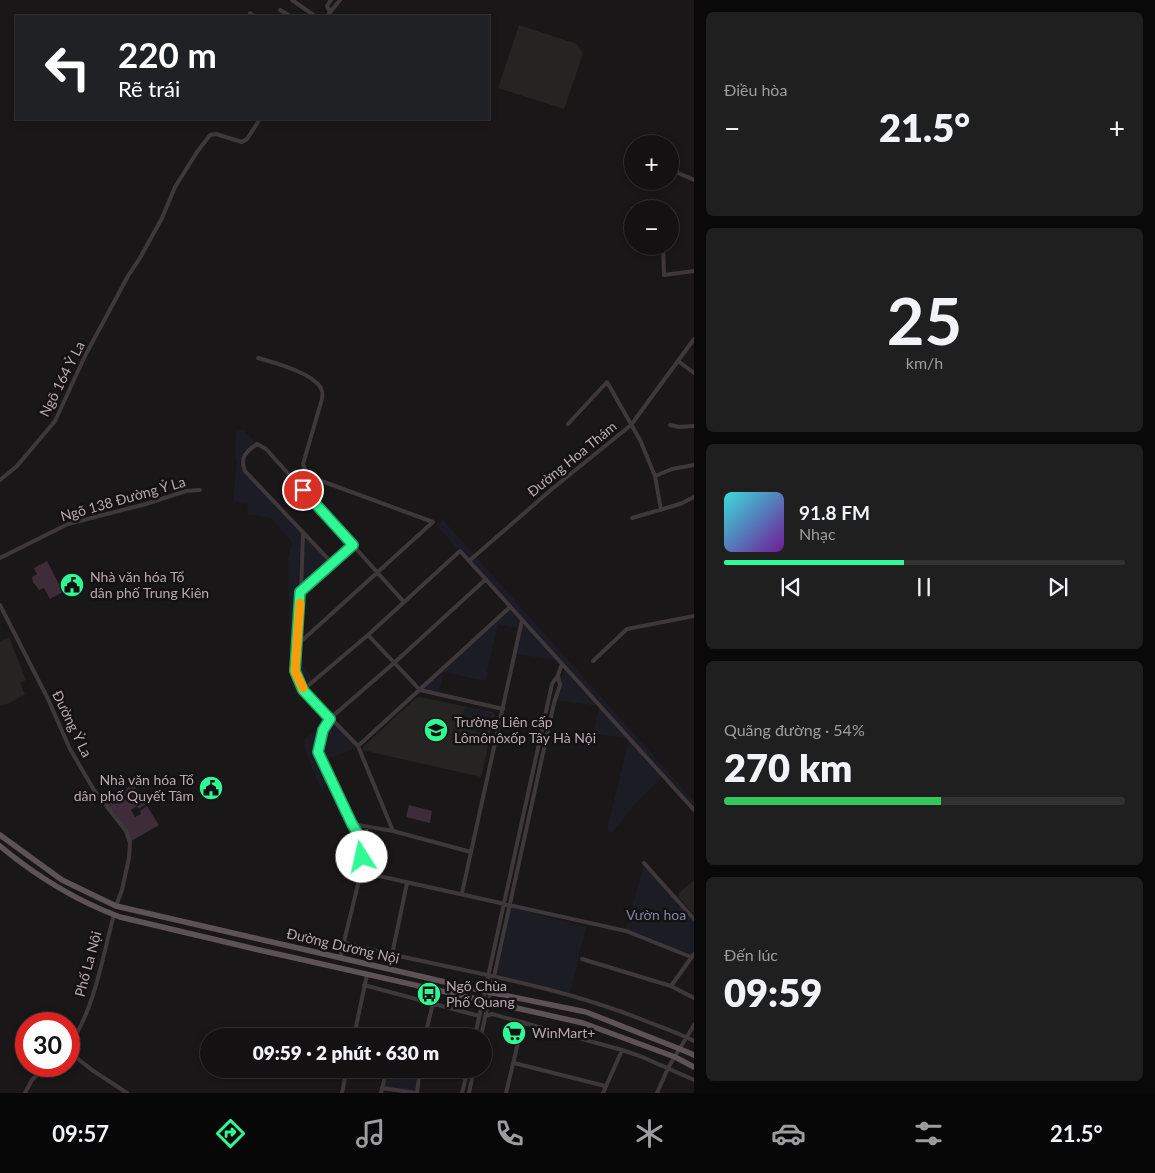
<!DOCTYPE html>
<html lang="vi">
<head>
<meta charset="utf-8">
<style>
	body { margin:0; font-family:Lato,sans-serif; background:#201f1f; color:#f1f3f6; height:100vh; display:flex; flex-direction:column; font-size:19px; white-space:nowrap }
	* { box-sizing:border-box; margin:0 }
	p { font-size:16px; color:#9d9d9f }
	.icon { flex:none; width:28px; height:28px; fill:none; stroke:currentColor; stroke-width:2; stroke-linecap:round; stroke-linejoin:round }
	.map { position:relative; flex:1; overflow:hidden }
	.details { display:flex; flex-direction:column; gap:12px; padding:12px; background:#0a0909; width:461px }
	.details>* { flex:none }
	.banner { position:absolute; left:15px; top:15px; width:475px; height:105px; border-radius:0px; box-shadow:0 2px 8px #0003,0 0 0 1px #323131; background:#202124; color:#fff; overflow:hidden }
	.buttons { position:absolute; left:624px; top:135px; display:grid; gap:10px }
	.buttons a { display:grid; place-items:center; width:55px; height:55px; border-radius:50%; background:#131111; box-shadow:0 2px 8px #0003,0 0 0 1px #323131; font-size:25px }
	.speed { position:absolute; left:15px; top:1012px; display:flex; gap:10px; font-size:25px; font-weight:700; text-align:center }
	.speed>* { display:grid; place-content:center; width:65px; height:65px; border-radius:50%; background:#131111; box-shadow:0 2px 8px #0003,0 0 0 1px #323131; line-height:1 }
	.speed .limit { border:8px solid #d22; background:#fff; color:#111 }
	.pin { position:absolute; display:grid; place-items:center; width:42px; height:42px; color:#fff; margin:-21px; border:2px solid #fff; border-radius:50%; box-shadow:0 1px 5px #0007 }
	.me { position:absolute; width:55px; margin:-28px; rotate:350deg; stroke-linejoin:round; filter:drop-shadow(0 0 4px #0008) }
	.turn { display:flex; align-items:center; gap:18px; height:105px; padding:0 20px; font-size:22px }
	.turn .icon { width:65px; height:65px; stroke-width:2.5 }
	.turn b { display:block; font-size:35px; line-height:42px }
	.big { font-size:38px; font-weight:800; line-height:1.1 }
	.details .card { flex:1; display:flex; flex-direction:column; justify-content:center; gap:8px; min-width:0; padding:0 18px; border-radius:8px; background:#201f1f }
	.details .dial { align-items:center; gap:0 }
	.dial b { font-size:65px; line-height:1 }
	.song { display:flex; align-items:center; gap:15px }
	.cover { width:60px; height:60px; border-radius:8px; background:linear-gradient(135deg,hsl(180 70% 55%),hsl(280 70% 35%)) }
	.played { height:5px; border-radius:2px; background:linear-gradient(90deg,#2ef995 45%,#323131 45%) }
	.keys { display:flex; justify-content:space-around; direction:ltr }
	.heat { display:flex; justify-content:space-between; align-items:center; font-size:28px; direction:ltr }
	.charge { height:8px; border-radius:4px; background:linear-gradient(90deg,#34c759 54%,#323131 0) }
	.trip { position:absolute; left:200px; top:1028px; width:292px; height:50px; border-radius:25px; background:#131111; box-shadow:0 2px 8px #0003,0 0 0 1px #323131; font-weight:800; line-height:50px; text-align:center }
	.tab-bar { display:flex; height:80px; justify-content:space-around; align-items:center; background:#080707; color:#9d9d9f }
	.tab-bar .icon { width:35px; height:35px }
	.tab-bar .active { color:#2ef995 }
	.tab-bar b { font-size:22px; color:#f1f3f6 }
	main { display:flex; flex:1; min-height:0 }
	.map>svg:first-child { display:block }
	.built { fill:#262323 }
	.green { fill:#1c1c24 }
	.water { fill:#3e2c39 }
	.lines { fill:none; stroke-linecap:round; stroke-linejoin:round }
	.street { stroke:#3e383a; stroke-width:4 }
	.primary { stroke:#5d5357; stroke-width:5.5 }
	.route-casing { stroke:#1ea261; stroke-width:12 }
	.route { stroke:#2ef995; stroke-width:9 }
	.slow { stroke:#f59e0b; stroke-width:9 }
	.labels { text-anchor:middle; stroke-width:5; stroke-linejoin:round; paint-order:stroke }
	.street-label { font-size:14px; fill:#b9a8b0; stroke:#141212 }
	.poi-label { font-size:14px; fill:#b9a8b0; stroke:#141212; text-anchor:start }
	.park-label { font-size:14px; fill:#7f82a5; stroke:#141212 }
</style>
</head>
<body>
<main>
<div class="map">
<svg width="694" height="1093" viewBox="0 0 694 1093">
	<rect width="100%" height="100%" fill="#191717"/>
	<path class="built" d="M519 25 577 44 583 54 564 109 498 88Z
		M9 637 26 680 20 683 25 694 10 703 0 706V641Z
		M420 697 492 712 495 715 481 777 362 750 364 746 416 698Z
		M694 880V912H692L679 898V893Z"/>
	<path class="green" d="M243 429 257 444 243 452 240 465 244 472 301 533 294 645 295 667 296 656 314 680 295 695 290 673 288 558 292 542 271 518 247 514 248 503 233 501 237 462 235 454 236 432Z
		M443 520 694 801V810L663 776 635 804 612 833 607 831 629 739 593 733 599 706 556 700 565 667 437 526Z
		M303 533 331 563 301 592Z
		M510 607 522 620 520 629 498 624 485 681 444 672 438 693 421 689Z
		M523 621 557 660 515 654Z
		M465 707 492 713 487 734 460 728Z
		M331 719 358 747 323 761C317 746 322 732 331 719Z
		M317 730H323L318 752 332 782 320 787 307 755 304 739Z
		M644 864 694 919V953L691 957 626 930Z
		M511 907 586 927 570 993 496 977Z
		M388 1069H420L416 1092 383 1088Z"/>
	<path class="water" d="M47 561 63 592 50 599 44 588 39 590 33 582 32 577 37 574 34 568Z
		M133 784 146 804 139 809 137 806 131 810 135 817 141 814 140 811 147 806 159 825 130 842 126 830 105 803Z
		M409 805 432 811 430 823 406 817Z"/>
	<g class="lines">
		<path class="street" d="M292 0 315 16
			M280 10 290 16
			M330 12 327 6 331 0
			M250 13 254 16
			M327 16 340 0
			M676 172 694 180
			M663 246 664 275 694 271
			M258 358C273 362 318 374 322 391 323 392 322 398 322 399L303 464C305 472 309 475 316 479L433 522 296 646
			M678 361 694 373
			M568 424 607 382 640 440 655 476 661 510
			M670 425 679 427 694 426
			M655 476 672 469 694 465
			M0 480 17 466 55 421 85 356 128 276 140 258 162 218 175 187 197 152 210 135 216 134 242 142 247 139 260 119
			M632 518 680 504 694 497
			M0 558 68 524 146 504 186 491 200 490
			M469 561 552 489 631 425 694 339
			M332 563 245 471C239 457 247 451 257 444L266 449 404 602
			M301 592 303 532
			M0 605 48 699 70 749 94 790 126 831 130 843 129 858 122 890 116 906
			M368 635 420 690 503 709
			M593 661 627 629 694 616
			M303 690 295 671 301 592 353 545
			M358 746 510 607
			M352 824 393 831
			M363 841 367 827
			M471 852 393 831 358 746 303 690 368 635 460 551 694 810
			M644 863 694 919
			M361 872 626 931 691 957
			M462 893 522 620
			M344 943C445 969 551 982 648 1022 664 1028 679 1033 694 1041
			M340 958 361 872 363 842 352 824 319 751 323 730 334 715 394 663 486 579
			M582 959 671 986 694 998
			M389 969 407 883
			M364 985 479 1016
			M671 986 694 954
			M486 1016 492 1014 622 1050 640 1056 694 1080
			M355 1028 400 1036
			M354 1036 367 975
			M425 1036 433 1003
			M475 1036 552 684 558 675 562 664
			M481 1036 554 703 560 685 558 675
			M69 1045C94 1012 103 955 114 914
			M69 1052 92 1070 127 1093
			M514 1063 605 1086
			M382 1088 416 1093
			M25 1093 32 1080 46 1066
			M342 1093 347 1069
			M381 1093 387 1069
			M417 1093 420 1069
			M462 1093 468 1069
			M469 1093 474 1069
			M506 1093 523 1022
			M603 1093 622 1050
			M657 1093 668 1068 694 1025"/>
		<path class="primary" d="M0 835 62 880 116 906 484 991 586 1012 680 1049 694 1055
			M0 846C36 876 77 901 120 917L255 949 583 1023 675 1057 694 1067"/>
	</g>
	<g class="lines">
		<g class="route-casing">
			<path id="route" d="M303 490 353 545 300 592 295 671 303 690 330 719 323 730 318 752 352 824 363 842 362 857"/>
		</g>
		<use href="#route" class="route"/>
		<path class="slow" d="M300 603 295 671 303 688"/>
	</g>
	<defs>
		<g id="civic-disc" transform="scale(1.25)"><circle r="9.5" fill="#2ef995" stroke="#141212"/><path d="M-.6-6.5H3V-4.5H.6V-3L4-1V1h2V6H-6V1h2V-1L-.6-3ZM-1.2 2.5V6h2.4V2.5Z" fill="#111"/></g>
		<g id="school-disc" transform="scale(1.25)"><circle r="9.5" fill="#2ef995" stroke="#141212"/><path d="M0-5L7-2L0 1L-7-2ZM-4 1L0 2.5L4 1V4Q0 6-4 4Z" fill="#111"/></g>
		<g id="bus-disc" transform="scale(1.25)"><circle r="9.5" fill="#2ef995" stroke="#141212"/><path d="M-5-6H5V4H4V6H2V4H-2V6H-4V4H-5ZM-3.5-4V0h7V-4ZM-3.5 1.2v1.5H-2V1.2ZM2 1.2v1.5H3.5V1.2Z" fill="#111"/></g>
		<g id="supermarket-disc" transform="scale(1.25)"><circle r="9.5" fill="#2ef995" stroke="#141212"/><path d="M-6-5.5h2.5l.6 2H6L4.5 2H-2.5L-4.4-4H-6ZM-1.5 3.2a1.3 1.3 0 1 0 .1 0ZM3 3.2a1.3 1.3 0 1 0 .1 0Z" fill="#111"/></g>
	</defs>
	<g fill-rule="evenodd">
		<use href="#civic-disc" x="72" y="585"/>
		<use href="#school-disc" x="436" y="730"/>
		<use href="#civic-disc" x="211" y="788"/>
		<use href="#bus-disc" x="429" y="994"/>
		<use href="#supermarket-disc" x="514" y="1033"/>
	</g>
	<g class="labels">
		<g class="street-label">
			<text transform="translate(62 379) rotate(-63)" y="5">Ngõ 164 Ỷ La</text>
			<text transform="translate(572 459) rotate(-39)" y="5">Đường Hoa Thám</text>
			<text transform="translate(123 499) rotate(-16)" y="5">Ngõ 138 Đường Ỷ La</text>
			<text transform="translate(72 724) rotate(64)" y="5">Đường Ỷ La</text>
			<text transform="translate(343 946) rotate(13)" y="5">Đường Dương Nội</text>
			<text transform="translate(88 964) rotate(-75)" y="5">Phố La Nội</text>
		</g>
		<g class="poi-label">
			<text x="90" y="582">Nhà văn hóa Tổ<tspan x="90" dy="16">dân phố Trung Kiên</tspan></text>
			<text x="454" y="727">Trường Liên cấp<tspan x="454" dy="16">Lômônôxốp Tây Hà Nội</tspan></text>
			<text x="194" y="785" text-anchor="end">Nhà văn hóa Tổ<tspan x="194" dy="16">dân phố Quyết Tâm</tspan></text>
			<text x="446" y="991">Ngõ Chùa<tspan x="446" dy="16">Phổ Quang</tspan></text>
			<text x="532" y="1038">WinMart+</text>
		</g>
		<g class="park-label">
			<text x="656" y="920">Vườn hoa</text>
		</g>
	</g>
</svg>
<div class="buttons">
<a>+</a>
<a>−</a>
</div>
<div class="speed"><div class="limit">30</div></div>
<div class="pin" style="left:303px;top:490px;background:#d93025"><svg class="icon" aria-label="arrive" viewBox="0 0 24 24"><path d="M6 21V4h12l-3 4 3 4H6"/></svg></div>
<svg class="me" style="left:362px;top:857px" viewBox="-20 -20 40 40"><circle r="19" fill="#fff"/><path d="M0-13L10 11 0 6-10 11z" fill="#2ef995"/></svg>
<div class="trip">09:59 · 2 phút · 630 m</div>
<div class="banner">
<div class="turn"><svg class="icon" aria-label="left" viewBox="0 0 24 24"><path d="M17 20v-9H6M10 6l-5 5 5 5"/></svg><div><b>220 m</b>Rẽ trái</div></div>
</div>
</div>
<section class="details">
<div class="card"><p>Điều hòa</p>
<div class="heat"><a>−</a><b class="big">21.5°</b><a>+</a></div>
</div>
<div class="card dial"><b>25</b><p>km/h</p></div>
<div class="card">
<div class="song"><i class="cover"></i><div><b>91.8 FM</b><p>Nhạc</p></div></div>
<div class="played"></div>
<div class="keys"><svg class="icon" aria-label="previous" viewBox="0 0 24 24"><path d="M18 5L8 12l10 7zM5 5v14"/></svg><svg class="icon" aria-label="pause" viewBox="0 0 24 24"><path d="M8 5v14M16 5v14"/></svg><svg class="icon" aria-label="next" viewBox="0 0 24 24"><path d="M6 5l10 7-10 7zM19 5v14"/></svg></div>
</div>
<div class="card"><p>Quãng đường · 54%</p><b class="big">270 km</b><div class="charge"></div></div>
<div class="card"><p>Đến lúc</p><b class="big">09:59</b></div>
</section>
</main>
<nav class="tab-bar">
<b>09:57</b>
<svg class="icon active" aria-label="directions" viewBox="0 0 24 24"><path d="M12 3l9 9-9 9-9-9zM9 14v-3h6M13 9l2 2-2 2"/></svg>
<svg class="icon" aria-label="music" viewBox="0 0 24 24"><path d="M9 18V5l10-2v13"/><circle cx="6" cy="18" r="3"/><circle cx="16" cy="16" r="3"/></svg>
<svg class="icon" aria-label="phone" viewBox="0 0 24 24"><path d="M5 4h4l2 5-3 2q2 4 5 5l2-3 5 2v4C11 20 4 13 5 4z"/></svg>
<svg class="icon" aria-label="climate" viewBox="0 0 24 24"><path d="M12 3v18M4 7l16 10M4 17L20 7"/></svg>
<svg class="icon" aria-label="car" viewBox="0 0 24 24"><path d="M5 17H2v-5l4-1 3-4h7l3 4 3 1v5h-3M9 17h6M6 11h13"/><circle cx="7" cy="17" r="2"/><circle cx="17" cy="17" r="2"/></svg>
<svg class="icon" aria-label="filters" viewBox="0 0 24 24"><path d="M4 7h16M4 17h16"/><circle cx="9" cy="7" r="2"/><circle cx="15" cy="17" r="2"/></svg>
<b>21.5°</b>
</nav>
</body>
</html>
